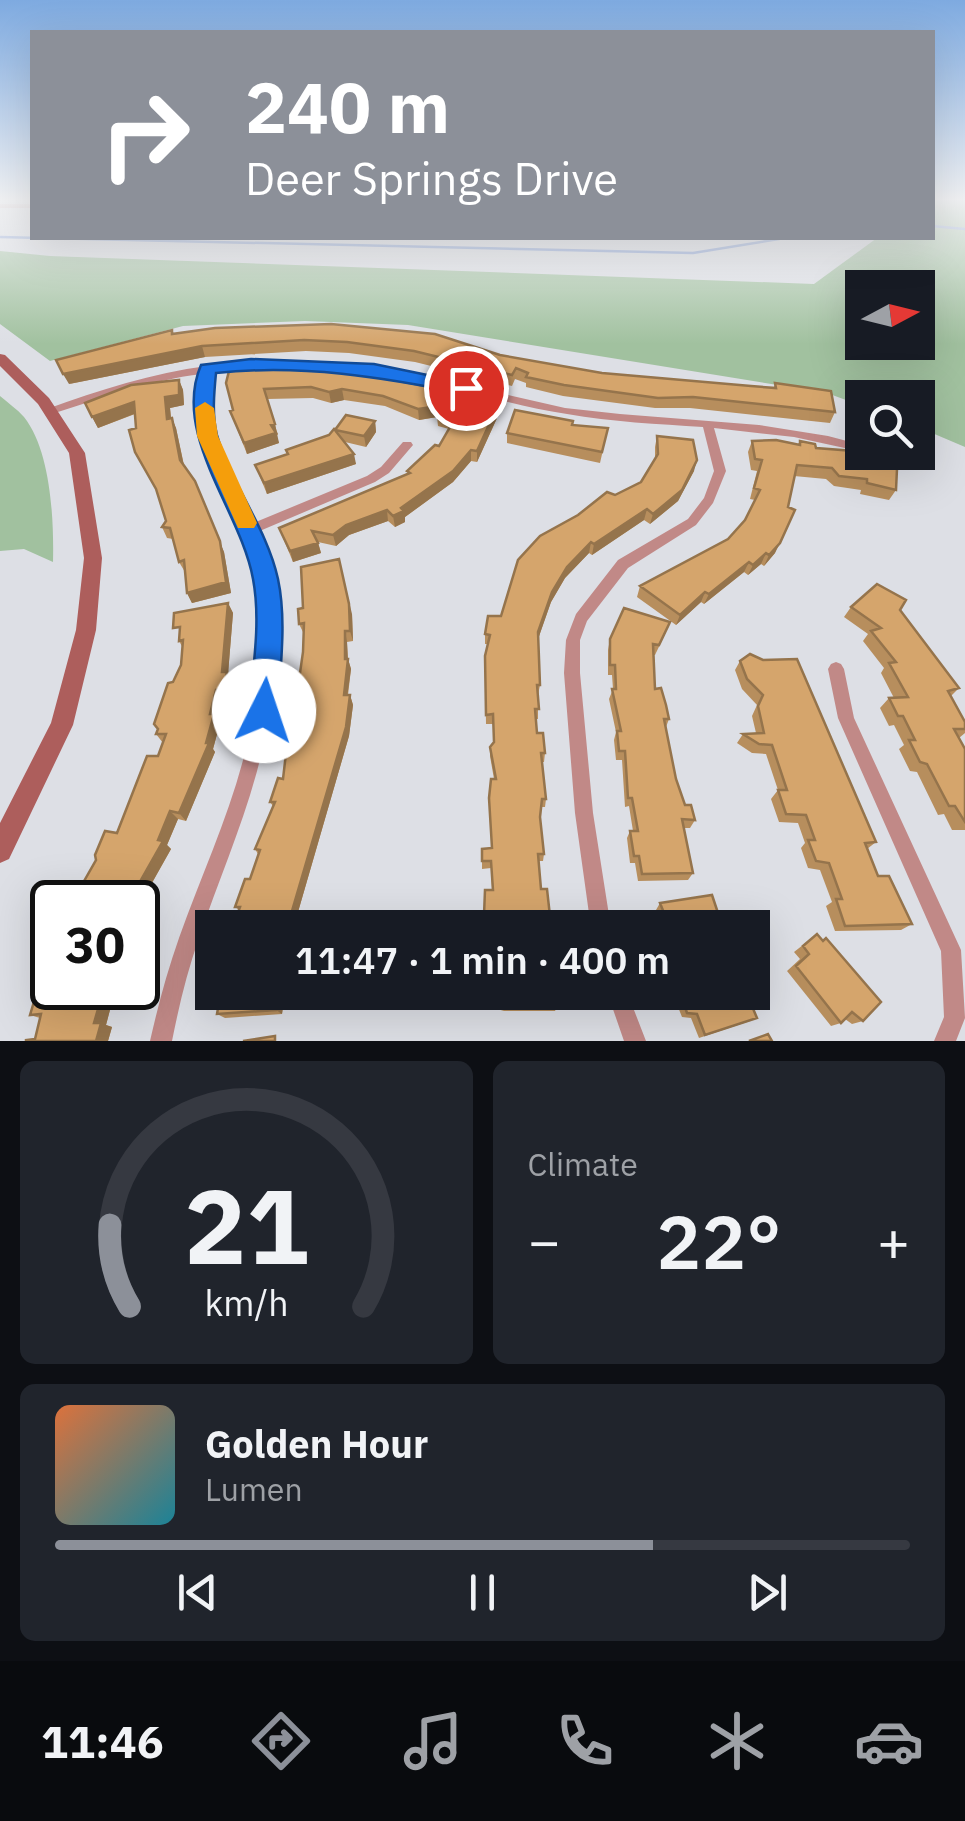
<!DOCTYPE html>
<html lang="en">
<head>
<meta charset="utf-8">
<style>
	body { margin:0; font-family:"IBM Plex Sans",sans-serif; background:#20242c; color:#f1f3f6; height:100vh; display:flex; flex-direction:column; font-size:38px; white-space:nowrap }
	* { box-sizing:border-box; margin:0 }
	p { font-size:32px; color:#9ea1a6 }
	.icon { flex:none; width:55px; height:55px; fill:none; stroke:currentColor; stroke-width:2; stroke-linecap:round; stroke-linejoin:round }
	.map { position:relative; height:1041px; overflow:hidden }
	.panel { display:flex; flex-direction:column; gap:20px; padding:20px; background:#0d0f14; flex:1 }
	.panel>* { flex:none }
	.top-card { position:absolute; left:30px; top:30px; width:905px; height:210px; border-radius:0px; box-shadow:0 10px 40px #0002; background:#8c9099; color:#fff; overflow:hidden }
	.needle { width:65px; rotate:83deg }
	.buttons { position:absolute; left:845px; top:270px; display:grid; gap:20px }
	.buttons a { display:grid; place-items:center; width:90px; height:90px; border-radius:0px; background:#171b24; box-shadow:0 10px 40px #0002; font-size:50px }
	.speed { position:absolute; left:30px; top:880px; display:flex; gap:20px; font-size:50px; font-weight:700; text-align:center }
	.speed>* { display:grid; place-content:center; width:130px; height:130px; border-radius:50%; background:#171b24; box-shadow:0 10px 40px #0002; line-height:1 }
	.speed .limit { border:5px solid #111; border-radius:15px; background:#fff; color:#111 }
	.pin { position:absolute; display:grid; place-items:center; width:85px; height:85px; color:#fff; margin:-42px; border:5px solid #fff; border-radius:50%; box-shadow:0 2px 10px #0007 }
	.me { position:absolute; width:110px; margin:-55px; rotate:4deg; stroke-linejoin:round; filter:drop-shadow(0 0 8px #0008) }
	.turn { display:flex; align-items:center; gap:35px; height:210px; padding:0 50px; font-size:45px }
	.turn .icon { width:130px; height:130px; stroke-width:2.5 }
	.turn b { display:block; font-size:70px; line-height:85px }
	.big { font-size:75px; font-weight:600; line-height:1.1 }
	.panel .widget { flex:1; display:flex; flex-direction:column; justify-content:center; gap:15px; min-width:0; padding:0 35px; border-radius:15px; background:#20242c }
	.panel .dial { align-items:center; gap:0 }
	.dial svg { height:260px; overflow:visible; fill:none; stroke:#363941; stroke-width:7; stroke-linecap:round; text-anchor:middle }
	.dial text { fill:#f1f3f6; stroke:none }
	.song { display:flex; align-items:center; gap:30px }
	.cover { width:120px; height:120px; border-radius:15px; background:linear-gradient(135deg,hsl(20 70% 55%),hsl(190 70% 35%)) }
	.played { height:10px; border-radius:5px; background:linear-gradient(90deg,#8c9099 70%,#363941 70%) }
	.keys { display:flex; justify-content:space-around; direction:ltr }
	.heat { display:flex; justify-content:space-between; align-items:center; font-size:55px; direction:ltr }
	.panel .tiles { flex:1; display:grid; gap:20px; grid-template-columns:1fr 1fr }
	.widget:last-child { grid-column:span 2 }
	.trip { position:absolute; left:195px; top:910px; width:575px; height:100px; border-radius:0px; background:#171b24; box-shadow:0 10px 40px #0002; font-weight:600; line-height:100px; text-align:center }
	.dock { display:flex; height:160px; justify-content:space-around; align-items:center; background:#090b0e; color:#9ea1a6 }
	.dock .icon { width:70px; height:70px }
	.dock .current { color:#8c9099 }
	.dock b { font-size:45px; color:#f1f3f6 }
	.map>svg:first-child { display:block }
	.green { fill:#a1c19f; fill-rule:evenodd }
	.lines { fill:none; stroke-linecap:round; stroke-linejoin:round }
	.stream { stroke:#7f9ad5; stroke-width:2.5 }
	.minor { fill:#c18987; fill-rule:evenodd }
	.secondary { fill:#ad5e5c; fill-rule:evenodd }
	.wall { fill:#b78e5d }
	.shaded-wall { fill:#95744c }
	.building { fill:#d5a56c; stroke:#95744c; stroke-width:2.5 }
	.route { fill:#1a73e8; stroke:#114b97; stroke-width:2.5 }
	.slow { fill:#f59e0b }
</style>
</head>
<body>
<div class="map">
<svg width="965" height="1041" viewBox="0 0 965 1041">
	<rect width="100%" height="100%" fill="#dddfe5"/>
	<path class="green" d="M933 198H965V447L918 427V398H862V406L827 393 408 325 305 321 183 326 50 361 0 324V251L50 256 814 284 877 238H932ZM862 288H918V342H862Z
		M0 396C8 403 17 409 24 417 51 451 54 520 53 562L24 549 0 551Z"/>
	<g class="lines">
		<path class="stream" d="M932 226 965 229
			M0 237 693 253 785 238"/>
		<path class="minor" d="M0 204H32V208H0Z
			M286 362 334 364 382 369 430 377 565 408 620 414 759 425 828 436 862 445 863 452 794 437 714 428 726 471 713 503 696 525 628 568 587 621 580 640V673L593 813 611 928H591L575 813 564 673 566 640 576 614 618 560 688 519 704 498 714 471 703 427C658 424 612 422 567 414 521 407 477 393 433 384 360 369 286 364 212 373 205 438 224 468 251 524L367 476 381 467 403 442H411L413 445 389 473 375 482 255 533C273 572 277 609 275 651 273 682 270 712 264 742 250 809 221 873 199 938 187 972 179 1006 172 1041H150C158 1006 167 972 179 938 202 873 232 810 247 744 258 699 262 653 261 607 260 541 211 491 201 427 198 410 200 392 202 374 149 380 101 399 51 414L46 411 47 409C99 390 153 373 207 366 232 363 260 363 286 362Z
			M868 452H884L886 455 880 459Z
			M836 662 841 664 844 669 854 718 961 950 965 1018 956 1041H934L944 1017 941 951 838 718 828 669 831 664Z
			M607 992H627L646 1041H624Z"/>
		<path class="secondary" d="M0 354 5 355 49 398 85 453 102 558 96 630 73 725 9 859 0 863V823L51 723 76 630 84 558 69 453 38 404 0 366Z"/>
	</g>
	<path class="wall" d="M215 328 500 355 602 373 774 388 775 383 835 412 830 423 690 408H655L563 396 526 387V383L515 379 512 386 415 362 349 353 306 351 205 357 69 384 172 330 174 334Z
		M285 368 497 418 477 462 471 461 453 482 405 517V522L395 527 388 521 349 535 336 546 318 542 321 553 293 562 279 528 408 474 407 471 439 446 449 429 438 426 437 417 419 420 385 406 344 400 331 403 313 398 267 399 278 435H276L279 443 247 454 230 411 233 410Z
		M179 380 183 390 184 405 170 408 171 418 176 428 184 465 224 552 231 593 192 603 187 593 185 572 179 562 173 539 167 538 162 527 166 521 136 428 135 414 98 428 85 403Z
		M375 421 376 432 366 447 345 442 356 464 267 494 255 465 287 455 286 450 329 435 335 431Z
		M608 428 600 463 507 443V433Z
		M657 436 694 471 678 501 650 524 644 520 592 555 589 553 565 578 551 602 538 639 540 685 538 695V719H536L537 733 545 753 544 762H542L546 799 545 807H541L540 817 544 854 543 861H539L541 889 550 916 548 922 490 928 484 921 485 890H492L491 868 482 869V849L491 848 494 779 490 756V747L493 743V724H486L485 656 488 644H485V634L615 495 641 482 655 459V447Z
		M752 441 798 445 800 441 816 448 855 457 896 490 889 500 860 494 861 490 834 486 826 479 794 476 775 553 764 566 761 564 748 575 744 572 704 604 701 602 676 625 637 597 640 586 728 539 745 520 755 500 750 499 757 471 751 470 748 452Z
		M228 603 233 613 228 674 232 682 229 699H222L217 719 220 723 213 749 215 752 186 821 178 819 167 845 171 849 144 897 149 901 138 926 117 833 158 756 163 743 156 734 173 682 181 665 183 648 179 641Z
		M851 607 900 610 959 688 951 696 965 722V733L959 738 965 749V830H952L944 814 938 815 917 772 910 771 899 749 904 745 894 725 889 726 880 708 889 698H894L881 673 884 668 863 641 868 634 844 617Z
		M352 614 353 641 347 642 348 659 351 669 348 695H350L353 705 349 736 298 912 303 918 300 928H235L233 926 239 910 235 907 250 879 258 854 255 849 273 806 270 802 283 779 293 737 303 652 304 634 299 624Z
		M666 632 655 655H654L655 689 669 719 666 727 676 779 685 805 695 820 690 828H684L693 873 688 880 638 881 635 863H630L627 838 630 831H633L629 806 625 807 622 760H616L614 740 616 732 609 699 613 689 612 675H608V650L610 639Z
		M740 661 876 842 867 849 878 876 912 924 901 930 835 931 826 906 832 902 820 870 808 868 801 848 805 843 798 823 779 822 771 799 778 790 766 754 752 753 737 743 743 734 756 733 752 716 757 705 742 689 735 670Z
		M660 903 723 928H662L656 910Z
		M817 934 822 940 826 938 863 1021 852 1024 845 1019 841 1023 831 1026 787 971 800 959 794 952Z
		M50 984 52 988H126L125 991H115L106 1025 112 1027 108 1041H26L35 1039 40 1018 30 1015Z
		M216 992H285L282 1014 225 1018 217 1014 220 995Z
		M497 992 557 1007 555 1011H504L497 1009Z
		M672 992H746L750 1021 699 1038 691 1018 682 1017Z"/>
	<path class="shaded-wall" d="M202 346 205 357 69 384 63 374Z
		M179 380 183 390 184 405 170 408 172 429 167 419 165 397Z
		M342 389 344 400 331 403 329 392Z
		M134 402 139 412 98 428 92 417Z
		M446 405 437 417 419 420 418 409Z
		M497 407V418L477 462V451Z
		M172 418 176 428 185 471 180 460Z
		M375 421 376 432 366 447 364 436Z
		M275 424 279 443 247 454 244 443Z
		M471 450V461L453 482 405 517V522L395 527 393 516 401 508Z
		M354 454 356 464 267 494 264 483Z
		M697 460 694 471 678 501 650 524 653 514Z
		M195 481 224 552 231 593 192 603 187 593Z
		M647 509 644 520 592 555 594 544Z
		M387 510 388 521 349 535 336 546 333 535 346 525Z
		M591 542 589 553 565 578 551 602 537 642 538 632 552 592 567 567Z
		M318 543 321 553 293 562 290 551Z
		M780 543 775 553 764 566 769 555Z
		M766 553 761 564 748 575 753 565Z
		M339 559 352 614 353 641 350 631Z
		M749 562 744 572 704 604 709 594Z
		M705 592 701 602 676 625 680 615Z
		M228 603 233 613 228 674 232 682 229 699 224 689 222 672Z
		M345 631 347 642 348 664V659L351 669 346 705 344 695Z
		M216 690 222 699 217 719 220 723 213 749 215 752 186 821 179 813 206 743 210 714Z
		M350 695 353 705 349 736 298 912 303 918 300 928H294L292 911Z
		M170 811 178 819 167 845 171 849 144 897 149 901 138 926V902H136L133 894Z
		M104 988 115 991 106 1025 112 1027 108 1041H96L94 1023Z
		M278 992H285L282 1014 276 1010Z"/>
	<path class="building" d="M331 324 435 334 500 355 602 373 751 386 776 388 775 383 831 391 835 412 693 397 658 398 564 385 526 377 528 373 516 368 512 375 414 351 347 342 304 340 202 346 63 374 56 360 172 330V334L215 328Z
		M285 368 357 373 425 386 497 407 477 451 471 450 453 471 401 508 404 511 393 516 387 510 346 525 333 535 312 531 318 543 290 551 279 528 410 473 407 471 435 445 439 446 454 420 437 415 446 405 418 409 383 396 342 389 329 392 311 387 264 389 275 424 271 425 276 433 244 443 230 411 233 410 226 383 229 371Z
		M179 380V395L165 397 167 419 172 418 180 460 195 481 220 541 226 582 187 593 184 560 179 562 170 528 162 527 166 521 156 489 135 452 129 430 136 428 134 402 92 417 85 403 131 385Z
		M515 410 573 421 572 425 608 428 602 452 507 433Z
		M346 415 375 421 364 436 335 430Z
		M334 429 354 454 264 483 255 465 288 454 286 450 329 435Z
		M657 436 693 440 697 460 682 490 653 514 647 509 594 544 591 542 567 567 552 592 538 632 540 685H537L539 709H535L537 733H543L545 753H541L546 799H542L540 817 544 854H538L541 889H547L550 916H543L544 928H490V921L484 915 485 890H493L491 861H482V849L492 848 489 798 491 779H496L490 747 494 742 493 714 486 715 485 656 490 635 485 634 488 616H501L518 560 540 536 578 515 607 492 615 495 641 482 658 454Z
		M776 440 800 445V441L815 444 816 448 854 451 855 457 897 469 896 490 867 483V479L839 476 832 468 797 465 788 507 795 510 780 543 769 555 766 553 753 565 749 562 709 594 705 592 680 615 640 586 728 539 745 520 760 490 754 488 762 460 755 459 752 441Z
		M339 559 349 604 350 631H345V659H348L344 695H350L346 727 292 911 298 912 294 928H244L233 926 240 907H235L245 879H250L260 850 255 849 275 802H270L278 778 283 779 288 736 293 737 297 673H300L303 652 304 623 299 624 298 609 303 608 301 567Z
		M877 584 906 600 900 610 959 688 948 691 965 722V729H954L965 749V822L955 806H949L927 764 920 762 909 740H915L903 716H898L889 698 908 697 889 663 896 662 871 631 881 628 851 607Z
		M228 603 222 672H227L224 689 216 690 210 714H214L206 743H209L179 813 170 811 158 840 163 841 133 894H140L136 902H74L79 890 96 860 95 855 105 831 117 833 147 756H158L166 734H156L158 729 154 724 168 683 173 682 181 665 183 640 179 641 180 627 173 628 174 613Z
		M624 608 670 622 659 645 653 644 655 689 661 688 666 705 669 719H664L676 779 685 805H691L695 820 682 819 693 873 642 874 639 856H634L630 831H638L632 798H628L625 751H619L617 731H621L612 689H616L615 665H610V639Z
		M750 654 763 660 797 659 876 842 865 843 878 876H889L912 924 845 926 836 899H842L829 863 816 861 808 840H815L806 815 786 814 778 790H787L772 745 759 744 743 734 764 733 758 706 763 695 747 679 740 661Z
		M712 895 723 928H670L660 903Z
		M817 934 823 941 826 938 881 1002 863 1021 852 1012 841 1023 796 966 809 954 803 946Z
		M52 977V988H104L94 1023H101L96 1041H26V1040L35 1039 41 1014 30 1015 39 985 50 984Z
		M221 992H278L276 1010 217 1014Z
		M498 992H556L557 1007H505L497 1005Z
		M680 992H746L757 1018 705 1035 697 1014 687 1013Z
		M768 1034 772 1041H749Z
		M275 1036V1041H243Z"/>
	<linearGradient id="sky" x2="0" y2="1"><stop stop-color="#7eaae0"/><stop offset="0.58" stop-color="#f0f1f3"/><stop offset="1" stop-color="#f0f1f3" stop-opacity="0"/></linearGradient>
	<rect width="965" height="344" fill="url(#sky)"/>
	<path class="route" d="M251 359 374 364 466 383 475 388 466 394C382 377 302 364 216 373 214 394 212 415 217 435 231 484 267 528 278 579 287 621 280 668 278 711L274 720 264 724 253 720 249 711C253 668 261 621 253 579 241 511 171 435 201 365Z"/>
	<path class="slow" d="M205 402 214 408 218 436 257 523 254 528H238L197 436 195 408Z"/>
</svg>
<div class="buttons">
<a><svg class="needle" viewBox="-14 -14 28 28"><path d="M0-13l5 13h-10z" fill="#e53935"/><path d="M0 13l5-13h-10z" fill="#9ea1a6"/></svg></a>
<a><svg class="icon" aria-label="search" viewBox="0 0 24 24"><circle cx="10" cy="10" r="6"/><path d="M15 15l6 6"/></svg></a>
</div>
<div class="speed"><div class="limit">30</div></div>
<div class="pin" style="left:466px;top:388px;background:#d93025"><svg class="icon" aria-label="arrive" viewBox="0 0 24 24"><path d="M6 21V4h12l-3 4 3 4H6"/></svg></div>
<svg class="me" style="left:264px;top:711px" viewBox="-20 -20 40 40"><circle r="19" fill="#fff"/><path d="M0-13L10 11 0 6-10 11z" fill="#1a73e8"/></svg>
<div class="trip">11:47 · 1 min · 400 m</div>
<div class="top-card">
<div class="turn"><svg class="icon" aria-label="right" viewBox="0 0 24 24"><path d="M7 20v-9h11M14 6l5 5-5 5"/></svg><div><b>240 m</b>Deer Springs Drive</div></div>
</div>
</div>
<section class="panel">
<div class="tiles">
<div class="widget dial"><svg viewBox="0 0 100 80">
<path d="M14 69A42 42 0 1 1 86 69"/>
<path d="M14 69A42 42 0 0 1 8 44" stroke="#8c9099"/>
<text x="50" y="56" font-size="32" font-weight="700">21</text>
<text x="50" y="72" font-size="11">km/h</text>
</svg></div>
<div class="widget"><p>Climate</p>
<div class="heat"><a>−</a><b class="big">22°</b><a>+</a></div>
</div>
<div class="widget">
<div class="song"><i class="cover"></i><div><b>Golden Hour</b><p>Lumen</p></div></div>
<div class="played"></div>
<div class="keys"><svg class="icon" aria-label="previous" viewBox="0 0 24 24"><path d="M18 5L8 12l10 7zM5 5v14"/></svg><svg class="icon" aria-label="pause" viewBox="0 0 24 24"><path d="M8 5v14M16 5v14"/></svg><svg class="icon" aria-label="next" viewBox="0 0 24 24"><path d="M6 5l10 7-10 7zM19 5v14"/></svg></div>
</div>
</div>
</section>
<nav class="dock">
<b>11:46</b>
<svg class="icon current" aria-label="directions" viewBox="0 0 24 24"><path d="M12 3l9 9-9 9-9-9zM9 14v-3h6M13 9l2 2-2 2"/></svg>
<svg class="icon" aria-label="music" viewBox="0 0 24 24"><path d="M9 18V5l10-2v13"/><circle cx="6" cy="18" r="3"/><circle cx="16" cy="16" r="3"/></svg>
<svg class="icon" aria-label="phone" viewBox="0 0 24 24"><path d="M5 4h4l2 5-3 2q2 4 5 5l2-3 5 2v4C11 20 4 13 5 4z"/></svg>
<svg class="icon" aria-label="climate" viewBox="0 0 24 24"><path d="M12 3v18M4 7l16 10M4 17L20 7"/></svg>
<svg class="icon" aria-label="car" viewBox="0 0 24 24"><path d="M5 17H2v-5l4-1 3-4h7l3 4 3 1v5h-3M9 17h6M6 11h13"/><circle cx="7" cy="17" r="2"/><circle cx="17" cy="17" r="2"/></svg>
</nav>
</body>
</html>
